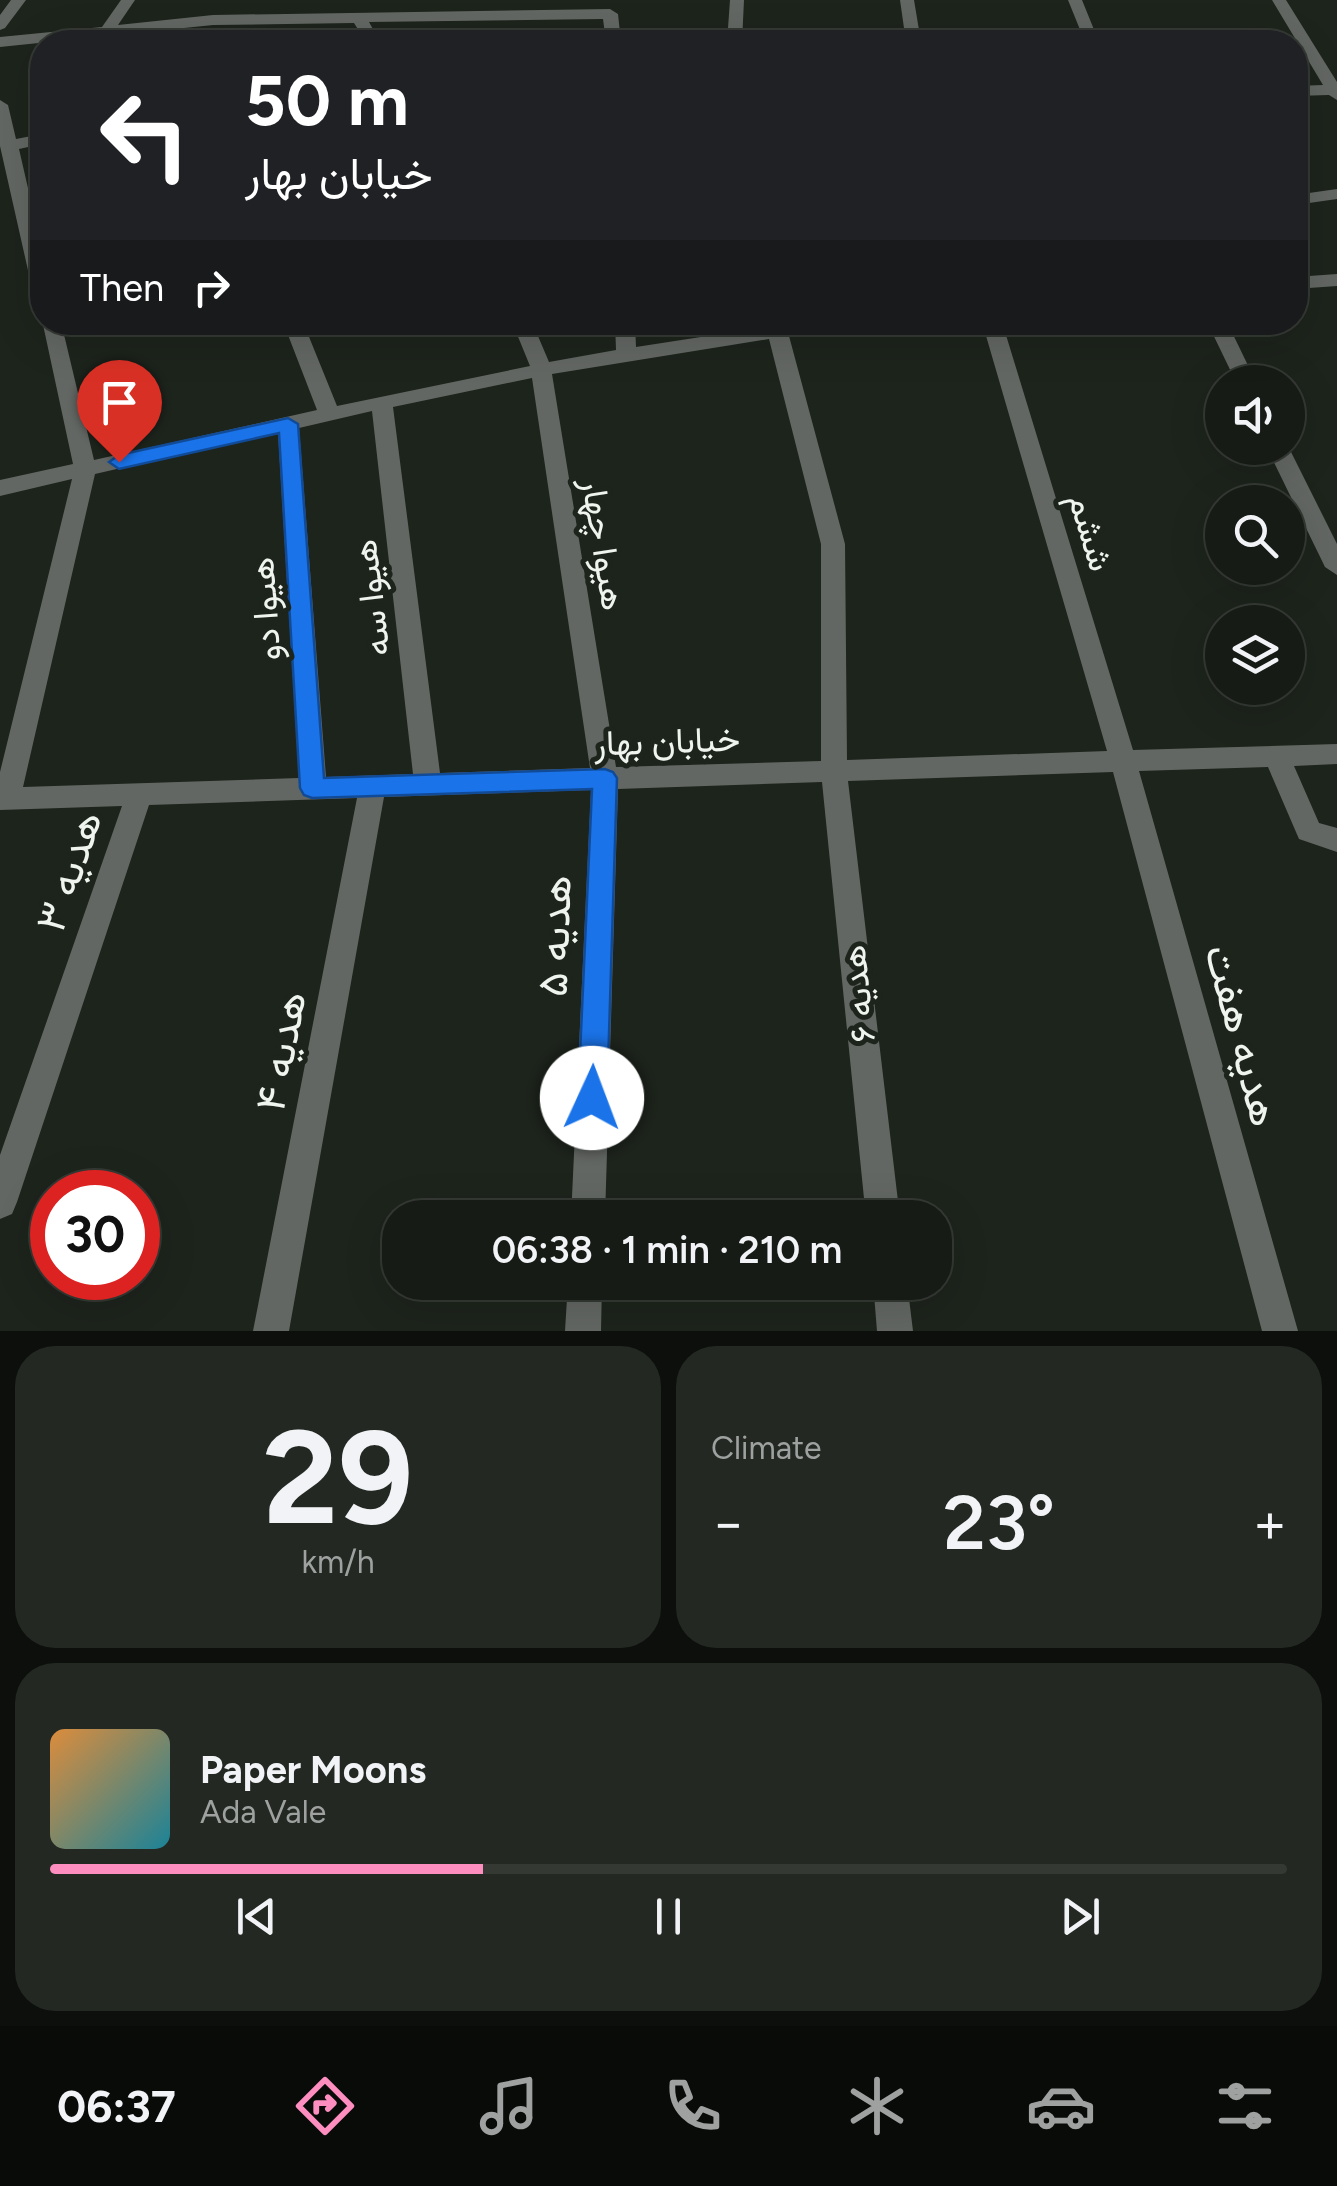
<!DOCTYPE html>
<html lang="en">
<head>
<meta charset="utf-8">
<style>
	body { margin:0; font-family:Figtree,Vazirmatn,sans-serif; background:#232822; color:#f1f3f6; height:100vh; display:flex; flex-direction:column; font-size:38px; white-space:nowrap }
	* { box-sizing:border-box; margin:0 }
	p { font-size:32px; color:#9ea1a0 }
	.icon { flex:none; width:55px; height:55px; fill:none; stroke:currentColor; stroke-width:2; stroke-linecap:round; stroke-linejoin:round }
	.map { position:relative; height:1331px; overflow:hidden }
	.panel { display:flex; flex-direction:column; gap:15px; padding:15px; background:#0c0f0c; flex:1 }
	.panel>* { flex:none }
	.top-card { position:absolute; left:30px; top:30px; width:1278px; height:305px; border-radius:40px; box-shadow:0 10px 40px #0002,0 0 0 2px #353934; background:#202124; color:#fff; overflow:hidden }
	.tools { position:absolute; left:1205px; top:365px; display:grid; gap:20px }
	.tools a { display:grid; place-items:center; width:100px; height:100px; border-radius:50%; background:#161b15; box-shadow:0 10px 40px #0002,0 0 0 2px #353934; font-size:50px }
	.speed { position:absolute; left:30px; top:1170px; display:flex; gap:20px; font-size:50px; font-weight:700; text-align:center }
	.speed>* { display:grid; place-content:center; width:130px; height:130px; border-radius:50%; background:#161b15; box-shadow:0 10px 40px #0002,0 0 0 2px #353934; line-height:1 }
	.speed .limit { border:15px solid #d22; background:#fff; color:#111 }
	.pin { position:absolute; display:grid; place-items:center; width:85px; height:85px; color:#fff; margin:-102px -42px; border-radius:50% 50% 50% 0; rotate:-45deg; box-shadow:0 0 10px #0007 }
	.pin .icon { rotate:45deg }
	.me { position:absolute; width:110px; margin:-55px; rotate:2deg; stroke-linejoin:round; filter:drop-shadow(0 0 8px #0008) }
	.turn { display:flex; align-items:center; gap:35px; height:210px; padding:0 50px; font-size:45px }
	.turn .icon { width:130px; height:130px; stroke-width:2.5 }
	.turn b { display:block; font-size:70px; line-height:85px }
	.then { display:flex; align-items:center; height:95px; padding:0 50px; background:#0003; gap:20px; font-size:38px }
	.big { font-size:75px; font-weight:600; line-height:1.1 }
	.panel .tile { flex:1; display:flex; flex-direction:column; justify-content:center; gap:15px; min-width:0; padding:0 35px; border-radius:40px; background:#232822 }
	.panel .dial { align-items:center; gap:0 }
	.dial b { font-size:130px; line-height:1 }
	.song { display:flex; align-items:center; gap:30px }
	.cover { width:120px; height:120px; border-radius:15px; background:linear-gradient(135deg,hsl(30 70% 55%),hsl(190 70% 35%)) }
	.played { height:10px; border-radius:5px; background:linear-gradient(90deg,#fd8ebf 35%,#353934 35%) }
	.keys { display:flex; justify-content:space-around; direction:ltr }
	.heat { display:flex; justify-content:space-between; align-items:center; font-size:55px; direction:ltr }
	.panel .tiles { flex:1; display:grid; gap:15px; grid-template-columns:1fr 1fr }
	.tile:last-child { grid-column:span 2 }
	.trip { position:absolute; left:382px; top:1200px; width:570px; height:100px; border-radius:40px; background:#161b15; box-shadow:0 10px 40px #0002,0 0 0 2px #353934; font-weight:600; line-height:100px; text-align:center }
	.dock { display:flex; height:160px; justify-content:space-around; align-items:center; background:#090b08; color:#9ea1a0 }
	.dock .icon { width:70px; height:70px }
	.dock .active { color:#fd8ebf }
	.dock b { font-size:45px; color:#f1f3f6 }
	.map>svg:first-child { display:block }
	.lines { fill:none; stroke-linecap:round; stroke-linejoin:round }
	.minor { fill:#636763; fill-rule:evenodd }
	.route { fill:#1a73e8; stroke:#114b97; stroke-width:2.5 }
	.labels { text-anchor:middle; stroke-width:10; stroke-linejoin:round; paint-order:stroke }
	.street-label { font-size:35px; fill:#eff4ef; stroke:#1d241c }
	.near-street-label { font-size:42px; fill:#eff4ef; stroke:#1d241c }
</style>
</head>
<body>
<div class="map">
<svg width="1337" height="1331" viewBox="0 0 1337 1331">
	<rect width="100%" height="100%" fill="#1d241c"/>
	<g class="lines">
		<path class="minor" d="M11 0H26L5 28 0 30V15Z
			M121 0H135L118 25 213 15 610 9 618 14 621 42H606L603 19 369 22 380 42H366L354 23 213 25 0 47V37L102 27Z
			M730 0H744L742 42H727Z
			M900 0H914L921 42H906Z
			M1068 0H1082L1099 42H1085Z
			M1272 0H1286L1337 82V100L1329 95 1295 96V86L1323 85Z
			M0 100 8 105 16 139 42 134V144L19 149 42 249V294L32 288 0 146Z
			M1337 189V199L1295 205V195Z
			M1337 274V286L1295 289V277Z
			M42 320 61 322 94 460 317 410 283 322H303L337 406 530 366 512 322H532L549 362 616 350 615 322H635L636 347 766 327 765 322H867L857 328 789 336 845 544 847 760 1107 751 982 322H1002L1133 750 1337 744V764L1294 766 1319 823 1337 828V852L1299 839 1268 767 1139 771 1298 1331H1262L1113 772 848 781 900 1218H866L822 782 618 789 605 1218H571L591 790 384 797 289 1331H253L357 798 149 805 17 1202 12 1214 0 1219V1155L122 806 0 810V772L72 479 0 496V480L73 464ZM769 339 821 544V761L616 767 552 374ZM532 378 590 768 440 773 393 407ZM372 411 413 774 326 777 299 428ZM278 432 299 778 23 787 95 474Z
			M1207 322H1227L1256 382H1236Z
			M1288 446 1337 544V575L1325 567 1267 448Z
			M568 1282H602L601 1331H565Z
			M873 1282H907L913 1331H877Z"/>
	</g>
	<path class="route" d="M288 418 298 424 324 778 605 769 613 772 617 778 607 1098 602 1107 592 1111 582 1107 578 1098 592 789 312 798 304 795 300 788 279 433 119 469 109 462 119 455Z"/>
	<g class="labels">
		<g class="street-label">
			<text transform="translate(1091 532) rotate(73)" y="12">ششم</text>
			<text transform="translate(604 544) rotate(81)" y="12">هیوا چهار</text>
			<text transform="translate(371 598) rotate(-97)" y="12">هیوا سه</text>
			<text transform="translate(265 609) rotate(-94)" y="12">هیوا دو</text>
			<text transform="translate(667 741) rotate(-2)" y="12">خیابان بهار</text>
			<text transform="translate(858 994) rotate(-96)" y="12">هدیه ۶</text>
		</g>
		<g class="near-street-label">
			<text transform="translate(68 871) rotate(-71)" y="15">هدیه ۳</text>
			<text transform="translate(554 936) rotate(-88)" y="15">هدیه ۵</text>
			<text transform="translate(1243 1035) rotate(75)" y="15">هدیه هفت</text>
			<text transform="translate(280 1051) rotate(-79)" y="15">هدیه ۴</text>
		</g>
	</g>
</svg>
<div class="tools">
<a><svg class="icon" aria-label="sound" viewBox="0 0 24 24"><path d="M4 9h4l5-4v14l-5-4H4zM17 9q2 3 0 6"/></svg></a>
<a><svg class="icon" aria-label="search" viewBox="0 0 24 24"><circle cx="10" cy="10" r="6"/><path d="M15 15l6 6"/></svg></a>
<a><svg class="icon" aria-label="layers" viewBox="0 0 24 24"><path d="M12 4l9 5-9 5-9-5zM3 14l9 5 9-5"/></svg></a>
</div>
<div class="speed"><div class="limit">30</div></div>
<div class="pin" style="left:119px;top:462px;background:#d93025"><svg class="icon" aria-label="arrive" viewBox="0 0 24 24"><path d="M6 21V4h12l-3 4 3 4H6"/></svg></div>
<svg class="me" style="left:592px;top:1098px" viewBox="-20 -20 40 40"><circle r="19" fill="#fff"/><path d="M0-13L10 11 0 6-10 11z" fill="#1a73e8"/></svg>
<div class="trip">06:38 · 1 min · 210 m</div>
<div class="top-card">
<div class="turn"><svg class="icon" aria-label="left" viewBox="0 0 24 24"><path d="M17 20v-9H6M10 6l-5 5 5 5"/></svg><div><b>50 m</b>خیابان بهار</div></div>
<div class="then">Then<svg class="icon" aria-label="right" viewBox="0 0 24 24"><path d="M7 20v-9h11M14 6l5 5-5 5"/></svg></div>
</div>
</div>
<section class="panel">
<div class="tiles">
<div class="tile dial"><b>29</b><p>km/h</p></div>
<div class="tile"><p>Climate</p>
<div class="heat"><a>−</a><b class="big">23°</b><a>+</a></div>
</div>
<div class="tile">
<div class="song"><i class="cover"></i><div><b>Paper Moons</b><p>Ada Vale</p></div></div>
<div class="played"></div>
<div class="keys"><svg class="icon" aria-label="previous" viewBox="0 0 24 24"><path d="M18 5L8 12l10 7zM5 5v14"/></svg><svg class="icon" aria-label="pause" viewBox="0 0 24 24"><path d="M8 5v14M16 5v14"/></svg><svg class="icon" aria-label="next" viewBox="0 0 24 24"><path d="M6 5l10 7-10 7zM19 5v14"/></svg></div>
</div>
</div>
</section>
<nav class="dock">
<b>06:37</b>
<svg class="icon active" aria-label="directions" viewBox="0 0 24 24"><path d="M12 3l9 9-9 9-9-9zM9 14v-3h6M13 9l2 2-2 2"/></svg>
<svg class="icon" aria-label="music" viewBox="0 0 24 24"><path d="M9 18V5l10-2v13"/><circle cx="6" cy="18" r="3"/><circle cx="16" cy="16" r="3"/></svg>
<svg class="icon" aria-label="phone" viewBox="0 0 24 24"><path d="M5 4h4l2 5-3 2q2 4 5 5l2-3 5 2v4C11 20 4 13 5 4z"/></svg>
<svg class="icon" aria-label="climate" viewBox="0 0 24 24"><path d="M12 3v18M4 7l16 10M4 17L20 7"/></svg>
<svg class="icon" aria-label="car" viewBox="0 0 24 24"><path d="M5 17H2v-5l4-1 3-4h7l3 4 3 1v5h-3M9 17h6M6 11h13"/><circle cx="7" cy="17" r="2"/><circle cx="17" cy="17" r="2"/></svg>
<svg class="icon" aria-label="filters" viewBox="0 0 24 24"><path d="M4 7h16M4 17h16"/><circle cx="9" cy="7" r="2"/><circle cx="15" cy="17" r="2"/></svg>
</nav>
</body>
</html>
